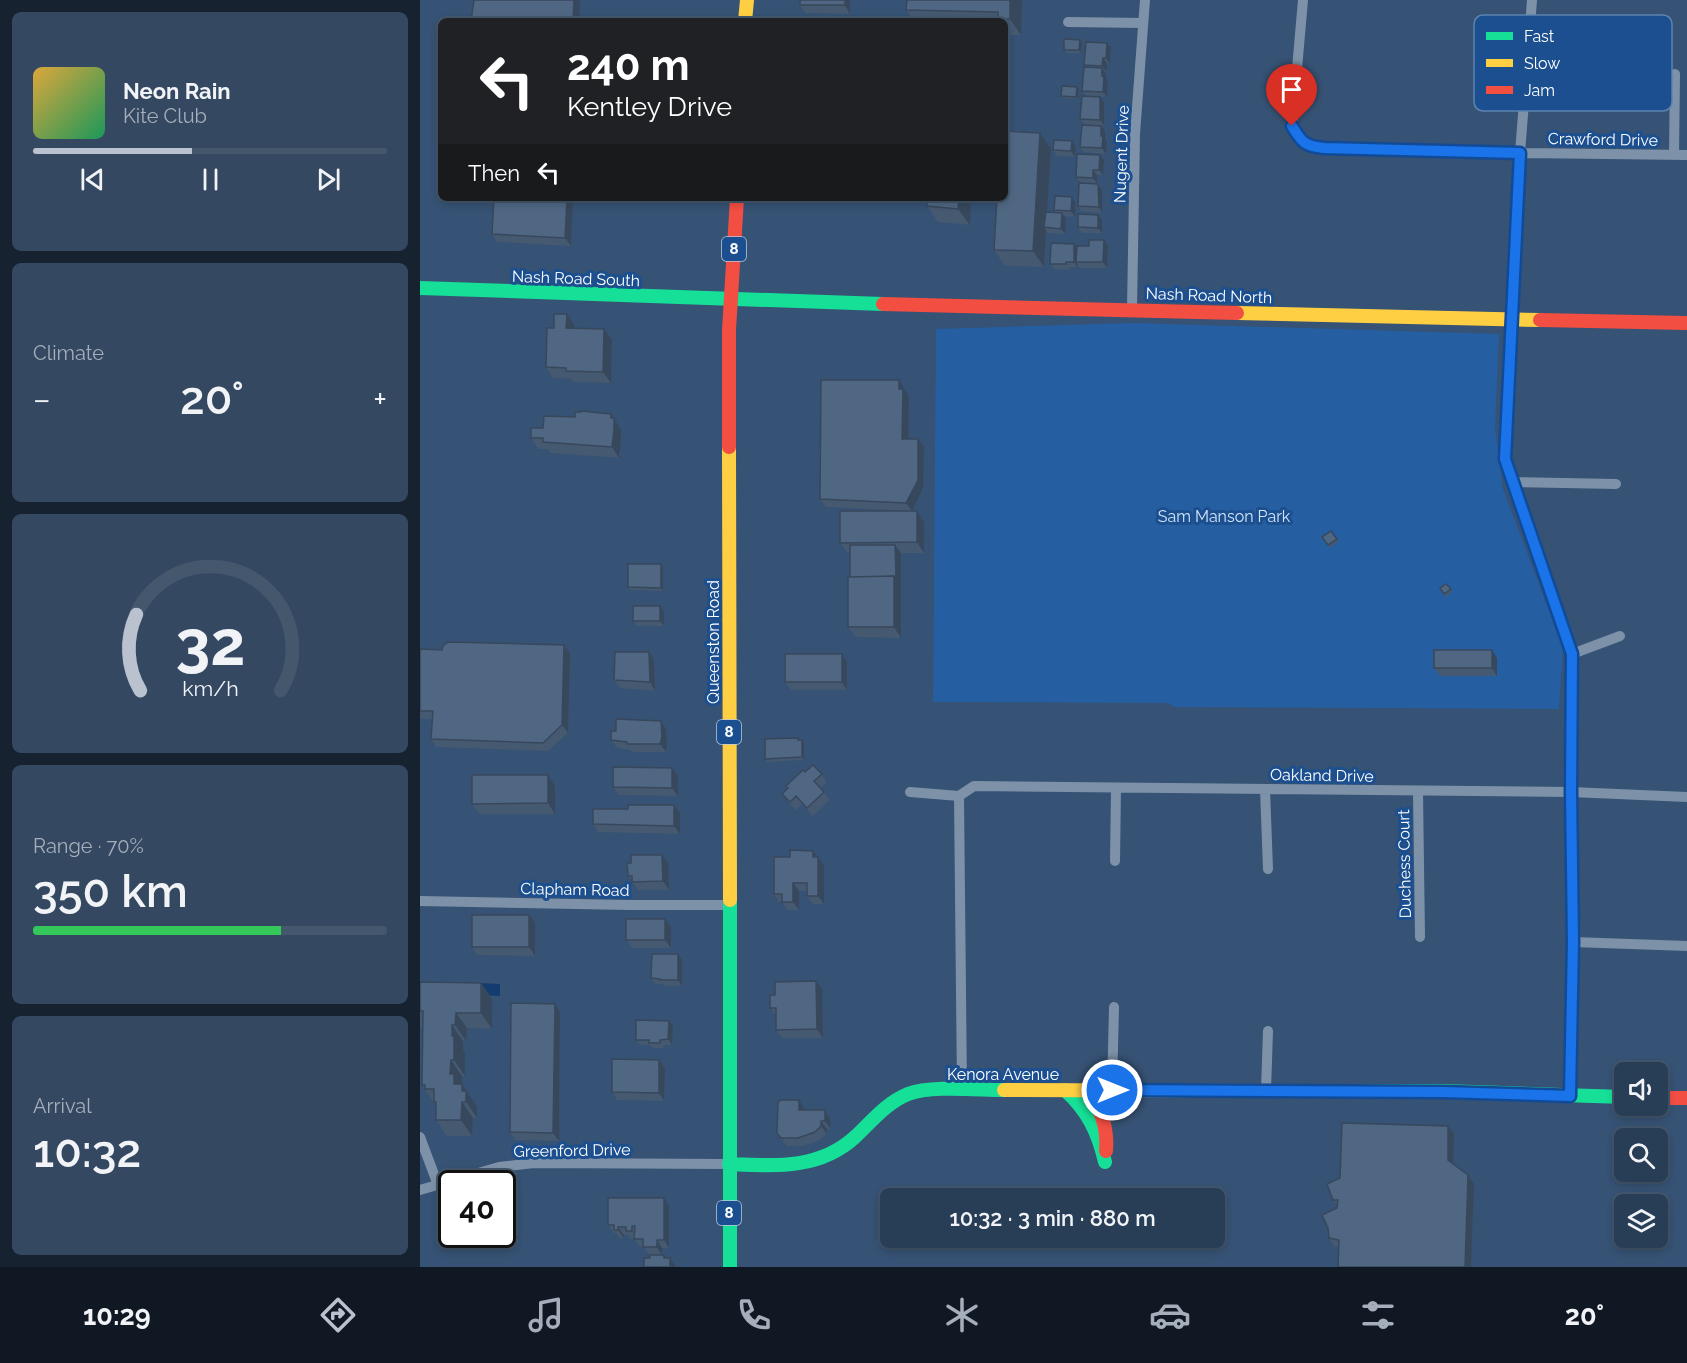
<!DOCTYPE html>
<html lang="en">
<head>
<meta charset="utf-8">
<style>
	body { margin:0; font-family:Raleway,sans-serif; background:#344961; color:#f1f3f6; height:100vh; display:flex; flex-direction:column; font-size:22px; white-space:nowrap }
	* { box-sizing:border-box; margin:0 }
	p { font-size:20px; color:#a5aeba }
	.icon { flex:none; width:33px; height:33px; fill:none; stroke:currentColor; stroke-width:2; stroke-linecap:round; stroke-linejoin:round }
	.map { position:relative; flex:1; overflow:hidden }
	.drawer { display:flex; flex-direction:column; gap:12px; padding:12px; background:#162230; width:420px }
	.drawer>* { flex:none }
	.hud { position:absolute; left:18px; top:18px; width:570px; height:183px; border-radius:9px; box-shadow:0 3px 9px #0003,0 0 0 2px #44576d; background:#202124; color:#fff; overflow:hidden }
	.buttons { position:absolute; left:1194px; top:1062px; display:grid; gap:12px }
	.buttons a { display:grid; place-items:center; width:54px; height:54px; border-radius:9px; background:#283e57; box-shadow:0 3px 9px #0003,0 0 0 2px #44576d; font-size:30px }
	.speed { position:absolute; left:18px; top:1170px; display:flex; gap:12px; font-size:30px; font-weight:700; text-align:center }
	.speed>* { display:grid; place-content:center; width:78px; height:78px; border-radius:50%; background:#283e57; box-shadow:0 3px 9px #0003,0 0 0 2px #44576d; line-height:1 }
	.speed .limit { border:3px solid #111; border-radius:9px; background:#fff; color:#111 }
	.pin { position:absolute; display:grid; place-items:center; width:51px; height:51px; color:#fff; margin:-62px -26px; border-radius:50% 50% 50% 0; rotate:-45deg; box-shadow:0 0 6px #0007 }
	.pin .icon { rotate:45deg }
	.me { position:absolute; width:66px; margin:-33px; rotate:90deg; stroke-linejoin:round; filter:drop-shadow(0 0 4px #0008) }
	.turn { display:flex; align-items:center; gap:21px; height:126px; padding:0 30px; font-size:27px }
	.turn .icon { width:78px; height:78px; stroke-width:2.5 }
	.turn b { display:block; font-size:42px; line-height:51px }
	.then { display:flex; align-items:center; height:57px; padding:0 30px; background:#0003; gap:12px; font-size:22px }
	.big { font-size:45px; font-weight:600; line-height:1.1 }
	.drawer .card { flex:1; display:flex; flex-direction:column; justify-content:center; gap:9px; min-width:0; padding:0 21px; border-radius:9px; background:#344961 }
	.drawer .dial { align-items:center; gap:0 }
	.dial svg { height:156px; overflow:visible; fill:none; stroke:#44576d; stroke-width:7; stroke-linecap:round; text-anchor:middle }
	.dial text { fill:#f1f3f6; stroke:none }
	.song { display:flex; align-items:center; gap:18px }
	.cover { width:72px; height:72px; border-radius:9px; background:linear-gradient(135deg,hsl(40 70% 55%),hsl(150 70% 35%)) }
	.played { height:6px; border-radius:3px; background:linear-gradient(90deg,#b9c2ce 45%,#44576d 45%) }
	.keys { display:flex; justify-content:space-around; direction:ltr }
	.heat { display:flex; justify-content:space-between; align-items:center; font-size:33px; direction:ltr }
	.charge { height:9px; border-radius:4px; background:linear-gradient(90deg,#34c759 70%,#44576d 0) }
	.trip { position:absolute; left:460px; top:1188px; width:345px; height:60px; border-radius:9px; background:#283e57; box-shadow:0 3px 9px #0003,0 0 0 2px #44576d; font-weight:600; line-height:60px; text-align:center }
	.tabs { display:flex; height:96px; justify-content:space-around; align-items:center; background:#101923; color:#a5aeba }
	.tabs .icon { width:42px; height:42px }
	.tabs .current { color:#b9c2ce }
	.tabs b { font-size:27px; color:#f1f3f6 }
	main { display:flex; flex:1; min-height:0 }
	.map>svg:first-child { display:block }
	.green { fill:#265fa1 }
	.water { fill:#153c6e }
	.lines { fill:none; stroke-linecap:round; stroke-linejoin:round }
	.street { stroke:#7d92a8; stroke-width:10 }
	.fast { stroke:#16e098; stroke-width:14 }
	.slow { stroke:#ffcf43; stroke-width:14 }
	.jam { stroke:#f24e42; stroke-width:14 }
	.wall { fill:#455971 }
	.shaded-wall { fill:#38485c }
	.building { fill:#506783; stroke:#38485c; stroke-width:1.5 }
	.route-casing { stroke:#114b97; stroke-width:15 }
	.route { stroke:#1a73e8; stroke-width:10 }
	.labels { text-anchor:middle; stroke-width:6; stroke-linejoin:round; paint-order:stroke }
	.shield { fill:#1b4f8f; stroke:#bbcadd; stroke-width:1.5 }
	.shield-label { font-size:15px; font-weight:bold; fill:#fff }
	.street-label { font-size:16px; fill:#fff; stroke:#1b4f8f }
	.park-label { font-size:16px; fill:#cfe3fa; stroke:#1b4f8f }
	.key { fill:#1b4f8f; stroke:#5f84b1; stroke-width:1.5 }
	.key-label { font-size:16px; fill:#fff }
</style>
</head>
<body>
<main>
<section class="drawer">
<div class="card">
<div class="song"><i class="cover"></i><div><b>Neon Rain</b><p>Kite Club</p></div></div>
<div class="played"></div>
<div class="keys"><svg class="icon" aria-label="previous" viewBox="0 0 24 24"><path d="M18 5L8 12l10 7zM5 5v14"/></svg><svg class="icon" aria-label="pause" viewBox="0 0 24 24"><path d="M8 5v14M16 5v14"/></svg><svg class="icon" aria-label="next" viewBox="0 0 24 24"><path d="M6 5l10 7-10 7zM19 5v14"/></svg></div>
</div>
<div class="card"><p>Climate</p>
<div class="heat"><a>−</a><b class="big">20°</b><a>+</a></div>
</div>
<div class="card dial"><svg viewBox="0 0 100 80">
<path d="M14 69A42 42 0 1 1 86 69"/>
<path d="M14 69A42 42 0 0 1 12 30" stroke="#b9c2ce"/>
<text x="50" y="56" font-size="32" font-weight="700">32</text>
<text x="50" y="72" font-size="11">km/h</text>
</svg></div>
<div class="card"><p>Range · 70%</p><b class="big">350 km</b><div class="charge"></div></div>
<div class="card"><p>Arrival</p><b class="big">10:32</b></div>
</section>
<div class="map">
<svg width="1267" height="1267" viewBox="0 0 1267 1267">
	<rect width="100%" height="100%" fill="#365274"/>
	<path class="green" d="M715 323 1079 334 1075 429 1083 489 1143 648 1139 709 754 707 748 703 513 702 516 329Z"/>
	<path class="water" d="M58 983 80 984V996L58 995Z"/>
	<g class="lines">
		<path class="street" d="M883 0 872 126 880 141 890 146 1100 153 1267 155
			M1112 0 1100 153 1085 459 1152 654 1151 792 1153 942 1150 1096
			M648 22 723 23
			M1254 155 1255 74
			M712 309 715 134 725 0
			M1092 482 1196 484
			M1152 654 1200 636
			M845 789 848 869
			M998 791 1000 937
			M490 792 539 796
			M695 861 696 788
			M0 901 210 905H310
			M1153 942 1267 946
			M542 1090 539 796 554 786 1151 792 1267 797
			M692 1090 694 1007
			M846 1090 848 1031
			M0 1137 18 1185
			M0 1190 79 1167 114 1163 309 1164"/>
		<path class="fast" d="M0 288 463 304
			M310 900V1267
			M645 1090C668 1111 678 1132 685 1162
			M870 1091H1023L1204 1097
			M309 1164C354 1166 399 1170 435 1137 451 1122 466 1103 488 1094 511 1085 558 1090 584 1090"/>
		<path class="slow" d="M325 21 327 0
			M817 313 1120 320
			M309 447 310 900
			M584 1090 870 1091"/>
		<path class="jam" d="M463 304 817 313
			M1120 320 1267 323
			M309 447V330L317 198
			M669 1091C681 1111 688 1127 686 1151
			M1238 1098H1267"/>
	</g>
	<path class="wall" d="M430 0V14L385 13 380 5Z
		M487 0H602L601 35H589L585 29V21H494L486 10Z
		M662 42 661 53H646L644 50Z
		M687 43 691 48 690 64 687 63 686 71H685L686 74V79L688 82 687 97 666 96 662 91 666 67 664 65Z
		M659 89 658 99 643 98 641 96Z
		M680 97 684 102V126L664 124 660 119Z
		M681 126 685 131V139L687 142 686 154 664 152 660 147Z
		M620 133 631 149 627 212 636 213 634 210 655 203V217L644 216 646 219 645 234 628 233 626 230 624 267 585 266 574 250Z
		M656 146 655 157 637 156 633 150Z
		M684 160 683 175H677V183L660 182 656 177Z
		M682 190V213L661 211 658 206Z
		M153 198 151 246 77 242 72 234Z
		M551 198 550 225 518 222 507 206Z
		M682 220V233H662L658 227Z
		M684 240 688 246 687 268H660L657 264V267H650L649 270 634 269 630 264 657 248 669 246Z
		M147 314 154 325V328L184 329 192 340 191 383 153 382 151 379 133 378 126 367 134 328Z
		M479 380 489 397 488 439 504 447 503 488 492 511 406 507 400 499Z
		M191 414 201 429V439L199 458 130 453 128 449H118L111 438 123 428 155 417Z
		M497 511 504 522V553H481V638L436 637 428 627 430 553H428L420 543Z
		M911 531 919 541 910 548 902 537Z
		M243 567V591L210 590 208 587Z
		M1026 584 1032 592 1026 597 1020 588Z
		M240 606 244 611V626H217L213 621Z
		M0 649 150 654 148 733 128 751 16 747 11 739 12 719H0Z
		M229 652 234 660 235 691 200 688 194 680Z
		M422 654 427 662V690H371L365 682Z
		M1077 658V676H1020L1014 668Z
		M241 721 246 729 247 745 246 752H213L211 750 197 748 191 740 196 731Z
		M378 738 379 740H382L384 743V760L347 762 345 759Z
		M252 768 258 776V796L199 795 193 787Z
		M385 772 402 774 407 782 401 788 410 800 393 816 382 804 376 810 368 802 362 794Z
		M128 775 135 786V814H60L52 804Z
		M260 813V834L178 832 173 824Z
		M397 857H398L404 865V904H393L387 896V891H379V910H368L362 902H359L354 894Z
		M248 863 249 890H218L208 876Z
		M109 915 115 923V956L57 955 52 947Z
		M245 919 251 927V948H212L206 940Z
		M262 960V986H244L243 984H235L231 978Z
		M396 981 402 989 403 1038H362L356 1030V1016L350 1008 355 995Z
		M0 982 61 983 72 999V1029L47 1028 46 1041H43V1049L45 1052V1076H42V1084L57 1107V1118H53L52 1136H27L16 1120V1106L2 1085 3 1027H0Z
		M135 1004 140 1012 139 1141 95 1140 90 1132Z
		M253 1026 252 1045H243L244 1048H233L230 1045H220L216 1040Z
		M239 1060 245 1068 244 1101 197 1100 192 1092Z
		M384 1108V1110H405L410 1119 411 1129H407V1134L400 1140 383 1146H367L357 1133Z
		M1034 1134 1033 1164 1048 1175 1054 1184 1051 1267H918V1247H914L909 1238 917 1208V1205L913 1200Z
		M249 1206V1248H242V1255H244L247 1258 224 1267 231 1255H229L223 1247H220L215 1239H211L208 1235H204V1238H200L196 1233H194L188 1225Z"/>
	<path class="shaded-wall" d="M154 0H160L159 21H153Z
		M425 0H430V14L425 5Z
		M590 0H602L601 35 590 19Z
		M660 40 662 42 661 53 659 50Z
		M687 43 691 48 690 64 686 58Z
		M683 58 687 63 686 71 682 66Z
		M682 68 686 74V79L688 82 687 97 683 92 682 76Z
		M657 87 659 89 658 99 656 97Z
		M680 97 684 102V126L680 120Z
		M681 126 685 131V139L687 142 686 154 682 148 681 136Z
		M620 133 631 149 626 228 624 227 626 230 624 267 613 251Z
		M652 141 656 146 655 157 651 151Z
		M680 155 684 160 683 175 679 170Z
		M673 170 677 175V183L673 178Z
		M678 184 682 190V213L679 207Z
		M652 197 655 203V217L651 211Z
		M147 198H153L151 246 145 238Z
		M539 198H551L550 225 538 209Z
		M642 213 646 219 645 234 641 229Z
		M678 215 682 220V233L678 228Z
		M684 240 688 246 687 268 683 262Z
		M654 244 658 249 656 262 657 264V267L654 262Z
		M147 314 154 325V339L146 328Z
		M184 329 192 340 191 383 183 372Z
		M479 380 489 397 488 447 482 439Z
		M191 414 201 429V439L199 458 192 447Z
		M498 439 504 447 503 488 492 511 486 503Z
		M497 511 504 522V553L497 542Z
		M475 545 481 553V638L474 627V576Z
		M241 564 243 567V591L241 588Z
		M240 606 244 611V626L240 621Z
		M144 645 150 654 148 733 142 725Z
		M1072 650 1077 658V676L1072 668Z
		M229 652 234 660 235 691 230 682Z
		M422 654 427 662V690L422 682Z
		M241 721 246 729 247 745 246 752 240 744Z
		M382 740 384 743V760L382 757Z
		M252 768 258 776V796L252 788Z
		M128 775 135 786V814L128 803Z
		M254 805 260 813V834L254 826Z
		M393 851 404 865V904L398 896Z
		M242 855 248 863 249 890 243 881Z
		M373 883 379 891V910L373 902Z
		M109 915 115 923V956L109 947Z
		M245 919 251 927V948L245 940Z
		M258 954 262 960V986L258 980Z
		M396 981 402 989 403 1038 397 1029Z
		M61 983 72 999V1029L61 1013Z
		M135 1004 140 1012 139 1141 133 1133Z
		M36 1013 47 1028 46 1041 35 1025Z
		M249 1021 253 1026 252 1045 248 1039Z
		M32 1025 43 1041V1049L45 1052V1076L34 1060Z
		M31 1060 42 1076V1084L57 1107V1118L34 1084 30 1074Z
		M239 1060 245 1068 244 1101 239 1093Z
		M379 1100 384 1108 385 1118 379 1110Z
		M42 1102 53 1118 52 1136 41 1120Z
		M405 1110 410 1119 411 1129 405 1121Z
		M401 1121 407 1129V1134L401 1126Z
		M1028 1126 1034 1134 1033 1168 1028 1160Z
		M1048 1175 1054 1184 1051 1267H1045Z
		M244 1198 249 1206V1248L244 1240Z
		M198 1227 204 1235V1238L198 1230Z
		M237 1240 242 1248V1255L237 1247Z
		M244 1255 250 1262V1258L256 1267H250L244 1258Z"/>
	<path class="building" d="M54 0H154L153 21H51Z
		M380 0H425V5H380Z
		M487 0H590V19H578V12L486 10Z
		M644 39 660 40 659 50H644Z
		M666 42 687 43 686 58H683L682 66 664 65Z
		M664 67 682 68V76L684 77 683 92 662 91Z
		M642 86 657 87 656 97 641 96Z
		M662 96 680 97V120L660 119Z
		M662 125 681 126V136H683L682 148 660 147Z
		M585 131 620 133 613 251 574 250 577 198H585Z
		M634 140 652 141 651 151 633 150Z
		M657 154 680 155 679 170H673V178L656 177Z
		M659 183 678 184 679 207 658 206Z
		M635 196 652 197 651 211 634 210Z
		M74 198H147L145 238 72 234Z
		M507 198H539L538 209 507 206Z
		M626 212 642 213 641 229 624 227Z
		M658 214 678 215V228L658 227Z
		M669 240H684L683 262H656L657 246H669Z
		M631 243 654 244V262H646V264H630Z
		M134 314H147L146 328 184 329 183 372 146 371V368L126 367 127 328H134Z
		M401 380H479V389H483L482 439H498V480L486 503 400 499Z
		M161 411 191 414V418H194V429L192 447 123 442V438H111V428H123L124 416 155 417V412H161Z
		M420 511H497V542L420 543Z
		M911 531 917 539 908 545 902 537Z
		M430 545H475L476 579 474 576 430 577Z
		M208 564H241V588L208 587Z
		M474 576V627H428V577Z
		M1026 584 1031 589 1024 594 1020 588Z
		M213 606H240V621H213Z
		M28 642 144 645 142 725 123 743 11 739 13 711H0V649L22 650 23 646Z
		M1014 650H1072V668H1014Z
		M195 652H229L230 682 194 680Z
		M365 654H422V682H365Z
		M196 719 241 721 242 737 240 744H207V742L191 740V731H196Z
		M378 738V740H382V757L345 759V739Z
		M393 765 402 774 394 781 404 792 387 808 376 796 370 802 362 794 368 788 366 786 383 770 385 772Z
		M193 767 252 768V788L193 787Z
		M52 775H128V803L52 804Z
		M208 805H254V826L173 824V809H208Z
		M370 850 393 851V857H398V896H387V883H373V902H362V894H354V857H370Z
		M211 855H242L243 881 212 882V876H208L207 863H211Z
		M52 915H109V947H52Z
		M206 919H245V940H206Z
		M232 954H258V980H240V979L231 978Z
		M396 981 397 1029 356 1030V1008H350V995H355V982Z
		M0 982 61 983V1013H36L35 1025H32V1036H34V1060H31L30 1074H34V1084H42V1091H46V1102H42L41 1120H16V1102H14V1089H5V1085H2L3 1011H0Z
		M91 1003 135 1004 133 1133 90 1132Z
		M216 1020 249 1021 248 1039 240 1040V1043H229V1040H216Z
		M192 1059 239 1060V1093L192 1092Z
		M360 1100H379V1110H405V1121H401V1126L395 1132 378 1138H361L357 1133 358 1103Z
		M922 1123 1028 1126V1160L1048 1175 1045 1267H918L919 1240 909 1238 908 1228 902 1215 917 1208 918 1200H913L907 1184 920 1178Z
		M188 1198H244V1240H237V1247H223V1239H214L215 1226H212V1231H206V1227H198V1230H194V1225H188Z
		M230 1255H244V1258H250V1267H221H224V1258H230Z"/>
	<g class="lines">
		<g class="route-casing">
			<path id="route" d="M692 1090 1023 1092 1150 1096 1153 942 1151 792 1152 654 1085 459 1100 153 904 148C885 146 882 143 872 126"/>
		</g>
		<use href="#route" class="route"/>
	</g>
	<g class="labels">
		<g class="shield">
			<rect x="302" y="237" width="24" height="24" rx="4.5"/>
			<rect x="297" y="720" width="24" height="24" rx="4.5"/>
			<rect x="297" y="1201" width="24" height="24" rx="4.5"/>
		</g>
		<g class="shield-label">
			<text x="314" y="254">8</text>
			<text x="309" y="737">8</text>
			<text x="309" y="1218">8</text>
		</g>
		<g class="street-label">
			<text transform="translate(1183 139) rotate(1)" y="6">Crawford Drive</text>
			<text transform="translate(701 154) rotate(-88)" y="6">Nugent Drive</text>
			<text transform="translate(156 278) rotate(2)" y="6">Nash Road South</text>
			<text transform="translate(789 295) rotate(2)" y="6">Nash Road North</text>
			<text transform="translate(293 642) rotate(-90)" y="6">Queenston Road</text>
			<text transform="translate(902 775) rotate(1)" y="6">Oakland Drive</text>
			<text transform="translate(984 864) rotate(-91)" y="6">Duchess Court</text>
			<text transform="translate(155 889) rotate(1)" y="6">Clapham Road</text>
			<text x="583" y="1080">Kenora Avenue</text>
			<text transform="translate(152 1150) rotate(-1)" y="6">Greenford Drive</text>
		</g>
		<g class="park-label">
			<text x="804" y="522">Sam Manson Park</text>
		</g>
	</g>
	<rect x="1054" y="15" width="198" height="96" rx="9" class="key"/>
	<rect x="1066" y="32" width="27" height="8" fill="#16e098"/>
	<rect x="1066" y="59" width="27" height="8" fill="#ffcf43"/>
	<rect x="1066" y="86" width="27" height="8" fill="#f24e42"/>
	<g class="key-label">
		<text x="1104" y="42">Fast</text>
		<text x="1104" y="69">Slow</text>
		<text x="1104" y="96">Jam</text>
	</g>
</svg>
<div class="buttons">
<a><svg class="icon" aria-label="sound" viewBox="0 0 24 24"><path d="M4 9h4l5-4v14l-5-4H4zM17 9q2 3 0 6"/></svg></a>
<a><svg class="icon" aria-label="search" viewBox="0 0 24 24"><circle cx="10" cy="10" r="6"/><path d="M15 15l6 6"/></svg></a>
<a><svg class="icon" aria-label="layers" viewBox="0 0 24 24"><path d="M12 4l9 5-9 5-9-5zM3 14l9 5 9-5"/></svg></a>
</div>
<div class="speed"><div class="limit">40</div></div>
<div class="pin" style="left:872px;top:126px;background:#d93025"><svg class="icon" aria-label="arrive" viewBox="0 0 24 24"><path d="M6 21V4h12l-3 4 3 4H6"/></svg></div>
<svg class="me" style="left:692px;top:1090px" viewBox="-20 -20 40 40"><circle r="17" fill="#1a73e8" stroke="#fff" stroke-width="3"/><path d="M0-11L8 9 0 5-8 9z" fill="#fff"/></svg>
<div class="trip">10:32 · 3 min · 880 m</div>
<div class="hud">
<div class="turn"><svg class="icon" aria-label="left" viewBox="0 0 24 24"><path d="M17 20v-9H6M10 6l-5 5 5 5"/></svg><div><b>240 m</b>Kentley Drive</div></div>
<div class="then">Then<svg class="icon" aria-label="left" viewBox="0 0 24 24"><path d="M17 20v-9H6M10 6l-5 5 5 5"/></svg></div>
</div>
</div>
</main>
<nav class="tabs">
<b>10:29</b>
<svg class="icon current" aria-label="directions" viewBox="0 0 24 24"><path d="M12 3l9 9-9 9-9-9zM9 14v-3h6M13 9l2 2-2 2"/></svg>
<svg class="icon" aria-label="music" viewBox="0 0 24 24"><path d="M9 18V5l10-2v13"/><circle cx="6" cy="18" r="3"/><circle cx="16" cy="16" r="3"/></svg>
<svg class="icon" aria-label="phone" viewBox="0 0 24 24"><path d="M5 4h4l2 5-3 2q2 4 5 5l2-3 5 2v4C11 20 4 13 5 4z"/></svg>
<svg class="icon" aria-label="climate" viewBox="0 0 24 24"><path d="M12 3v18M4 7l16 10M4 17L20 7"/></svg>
<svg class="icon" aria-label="car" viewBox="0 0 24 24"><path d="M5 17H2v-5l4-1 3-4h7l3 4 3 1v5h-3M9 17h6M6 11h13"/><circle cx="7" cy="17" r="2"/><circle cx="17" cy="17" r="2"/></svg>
<svg class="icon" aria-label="filters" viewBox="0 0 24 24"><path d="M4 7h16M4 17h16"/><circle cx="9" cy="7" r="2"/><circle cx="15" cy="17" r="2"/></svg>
<b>20°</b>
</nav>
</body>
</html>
